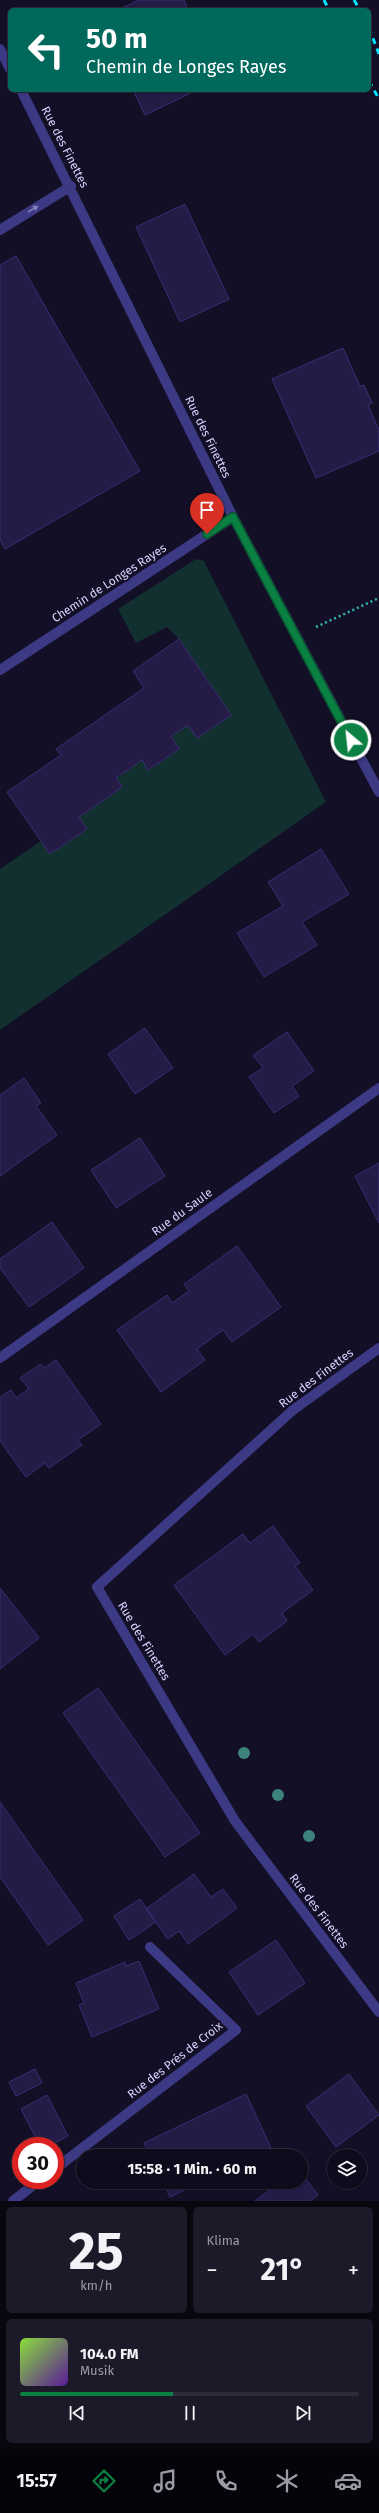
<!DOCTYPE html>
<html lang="de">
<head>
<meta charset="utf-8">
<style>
	body { margin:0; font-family:"Fira Sans",sans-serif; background:#1c1929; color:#f1f3f6; height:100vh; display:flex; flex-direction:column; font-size:15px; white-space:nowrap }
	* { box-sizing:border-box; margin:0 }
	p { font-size:13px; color:#9b9ba3 }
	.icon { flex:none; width:22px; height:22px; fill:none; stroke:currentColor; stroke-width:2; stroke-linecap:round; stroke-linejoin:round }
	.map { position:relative; height:2201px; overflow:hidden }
	.details { display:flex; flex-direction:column; gap:6px; padding:6px; background:#08060f; flex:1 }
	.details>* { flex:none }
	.banner { position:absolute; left:8px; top:8px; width:363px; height:84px; border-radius:6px; box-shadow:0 1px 3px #0004,0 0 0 1px #2e2b3b; background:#00695c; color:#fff; overflow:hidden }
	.buttons { position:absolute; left:327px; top:2149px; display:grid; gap:8px }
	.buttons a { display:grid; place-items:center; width:40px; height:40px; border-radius:50%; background:#0e0b1c; box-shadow:0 1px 3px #0004,0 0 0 1px #2e2b3b; font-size:20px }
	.speed { position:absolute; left:12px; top:2137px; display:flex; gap:8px; font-size:20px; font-weight:700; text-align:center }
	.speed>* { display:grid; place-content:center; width:52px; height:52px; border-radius:50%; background:#0e0b1c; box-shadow:0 1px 3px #0004,0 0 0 1px #2e2b3b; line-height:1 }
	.speed .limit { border:6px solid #d22; background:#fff; color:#111 }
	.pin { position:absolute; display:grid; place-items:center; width:34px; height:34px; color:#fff; margin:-41px -17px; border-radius:50% 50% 50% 0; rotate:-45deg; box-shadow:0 0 4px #0007 }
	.pin .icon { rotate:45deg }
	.me { position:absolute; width:44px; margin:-22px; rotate:332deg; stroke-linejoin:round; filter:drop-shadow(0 0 3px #0008) }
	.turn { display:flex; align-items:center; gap:14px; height:84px; padding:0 12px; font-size:18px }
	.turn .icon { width:52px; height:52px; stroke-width:2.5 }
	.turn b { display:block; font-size:28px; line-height:34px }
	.big { font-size:30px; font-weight:700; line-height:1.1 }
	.details .widget { flex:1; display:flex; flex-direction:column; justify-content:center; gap:6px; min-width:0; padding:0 14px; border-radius:6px; background:#1c1929 }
	.details .dial { align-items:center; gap:0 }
	.dial b { font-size:52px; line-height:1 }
	.song { display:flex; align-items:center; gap:12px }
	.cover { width:48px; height:48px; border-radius:6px; background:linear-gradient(135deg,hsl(90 70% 55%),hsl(270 70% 35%)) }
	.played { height:4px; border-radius:2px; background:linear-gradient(90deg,#0b8043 45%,#2e2b3b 45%) }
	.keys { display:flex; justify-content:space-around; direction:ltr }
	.heat { display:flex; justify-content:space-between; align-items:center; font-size:22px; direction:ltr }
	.details .tiles { flex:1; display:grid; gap:6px; grid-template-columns:1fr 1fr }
	.widget:last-child { grid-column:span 2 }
	.trip { position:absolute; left:76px; top:2149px; width:232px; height:40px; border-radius:20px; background:#0e0b1c; box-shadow:0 1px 3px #0004,0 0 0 1px #2e2b3b; font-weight:700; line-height:40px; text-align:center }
	.menu { display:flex; height:64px; justify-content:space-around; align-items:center; background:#06040b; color:#9b9ba3 }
	.menu .icon { width:28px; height:28px }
	.menu .selected { color:#0b8043 }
	.menu b { font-size:18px; color:#f1f3f6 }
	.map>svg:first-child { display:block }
	.green { fill:#12302f }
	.building { fill:#241b47; stroke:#3b2d73 }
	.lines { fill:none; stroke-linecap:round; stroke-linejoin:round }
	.path { stroke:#2fb8b0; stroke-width:2.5; stroke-dasharray:2 3; stroke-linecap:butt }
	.lane { stroke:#3d3a85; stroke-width:10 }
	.street { stroke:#3d3a85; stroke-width:10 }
	.rail { stroke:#00e5ff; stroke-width:3; stroke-dasharray:6 5; stroke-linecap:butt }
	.tree { fill:#3d827b }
	.oneway { fill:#837fbc }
	.route-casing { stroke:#07532c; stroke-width:10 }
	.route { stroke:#0b8043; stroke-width:7 }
	.labels { text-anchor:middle; stroke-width:4; stroke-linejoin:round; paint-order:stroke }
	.street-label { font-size:12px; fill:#d9d4ff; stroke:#130f26 }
</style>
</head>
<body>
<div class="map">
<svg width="379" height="2201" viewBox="0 0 379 2201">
	<rect width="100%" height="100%" fill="#130f26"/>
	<path class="green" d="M196 559 204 561 326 802 0 1030V869L41 841 50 854 87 829 79 817 122 787 116 778 142 760 148 770 179 749 171 736 188 725 197 738 231 715 179 639 167 627 136 643 118 609Z"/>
	<path class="building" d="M139 0H184L188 10H118Z
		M133 90H197L145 115Z
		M185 204 229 299 180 322 136 227Z
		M16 256 140 471 5 549 0 540V265Z
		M343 348 360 386 364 385 372 403 368 405 379 430V451L316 478 272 379Z
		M179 639 231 715 197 738 188 725 171 736 179 749 148 770 142 760 116 778 122 787 79 817 87 829 50 854 7 792 61 755 56 749 144 688 133 671Z
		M321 849 349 894 302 922 317 945 264 977 237 933 283 906 268 882Z
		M145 1028 173 1068 135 1094 108 1054Z
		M287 1032 314 1071 292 1086 299 1096 274 1113 249 1077 263 1068 253 1055Z
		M24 1078 41 1103 36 1106 57 1135 0 1176V1095Z
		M140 1138 165 1176 116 1208 91 1170Z
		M379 1163V1223L355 1176Z
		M52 1222 84 1268 29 1307 0 1268V1259Z
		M237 1246 281 1307 232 1342 223 1330 197 1349 205 1360 161 1392 117 1330 167 1295 172 1303 189 1291 184 1284Z
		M56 1360 101 1424 78 1440 82 1445 49 1468 45 1463 26 1477 0 1441V1397L11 1390 16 1398 29 1389 20 1378 41 1364 44 1368Z
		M273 1526 300 1563 295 1566 313 1590 282 1613 287 1621 259 1642 253 1634 225 1655 174 1585 243 1534 250 1543Z
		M0 1588 39 1638 0 1669Z
		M98 1688 200 1833 165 1857 63 1713Z
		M0 1802 83 1920 48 1945 0 1877Z
		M194 1874 211 1897 223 1889 237 1908 188 1944 179 1931 168 1939 146 1909Z
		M140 1899 156 1922 129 1940 114 1916Z
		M276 1940 305 1983 258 2015 229 1972Z
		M139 1961 159 2009 92 2037 79 2005 84 2003 76 1983 125 1962 126 1966Z
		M35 2069 42 2083 16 2096 9 2082Z
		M349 2074 379 2115 336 2147 306 2106Z
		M246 2094 271 2148 255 2156H150L144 2143Z
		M47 2095 68 2136 49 2146H40L21 2109Z
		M301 2173 318 2195 310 2201H255L281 2182H301Z
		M163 2182H201L170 2197Z"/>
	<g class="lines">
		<path class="path" d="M316 627 379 598"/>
		<path class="lane" d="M55 2169 236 2030 150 1947
			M13 2201 40 2180"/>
		<path class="street" d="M0 49 10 69
			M21 90 233 517 379 792
			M0 230 71 186
			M0 670 233 517
			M379 1348 293 1410 97 1587 235 1821 379 2012
			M0 1358 379 1088"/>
		<path class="rail" d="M324 0 329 10
			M354 0 360 10
			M369 28 379 54
			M369 81 379 99"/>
	</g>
	<g class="tree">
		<circle cx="244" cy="1753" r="6"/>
		<circle cx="278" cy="1795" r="6"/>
		<circle cx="309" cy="1836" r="6"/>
	</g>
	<defs><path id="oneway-solid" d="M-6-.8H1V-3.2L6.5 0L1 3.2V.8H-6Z"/></defs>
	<use class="oneway" href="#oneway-solid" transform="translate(33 209) rotate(-31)"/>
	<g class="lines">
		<g class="route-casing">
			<path id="route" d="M207 534 233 517 351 740"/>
		</g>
		<use href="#route" class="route"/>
	</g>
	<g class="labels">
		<g class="street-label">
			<text transform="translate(65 147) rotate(63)" y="4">Rue des Finettes</text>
			<text transform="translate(208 437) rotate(64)" y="4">Rue des Finettes</text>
			<text transform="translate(109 583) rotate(-33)" y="4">Chemin de Longes Rayes</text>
			<text transform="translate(182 1212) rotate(-36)" y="4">Rue du Saule</text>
			<text transform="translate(316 1378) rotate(-37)" y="4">Rue des Finettes</text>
			<text transform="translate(144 1641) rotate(59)" y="4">Rue des Finettes</text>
			<text transform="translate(319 1911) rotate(53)" y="4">Rue des Finettes</text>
			<text transform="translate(175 2060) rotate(-38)" y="4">Rue des Prés de Croix</text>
		</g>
	</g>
</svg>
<div class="buttons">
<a><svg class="icon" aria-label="layers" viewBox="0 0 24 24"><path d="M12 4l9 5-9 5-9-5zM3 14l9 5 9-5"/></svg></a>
</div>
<div class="speed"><div class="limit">30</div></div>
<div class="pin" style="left:207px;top:534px;background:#d93025"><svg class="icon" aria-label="arrive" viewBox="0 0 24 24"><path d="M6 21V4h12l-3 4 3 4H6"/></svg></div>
<svg class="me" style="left:351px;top:740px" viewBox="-20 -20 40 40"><circle r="17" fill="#0b8043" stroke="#fff" stroke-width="3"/><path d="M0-11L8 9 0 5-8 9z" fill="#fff"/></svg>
<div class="trip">15:58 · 1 Min. · 60 m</div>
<div class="banner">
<div class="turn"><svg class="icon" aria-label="left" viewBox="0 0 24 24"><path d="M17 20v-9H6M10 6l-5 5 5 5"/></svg><div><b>50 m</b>Chemin de Longes Rayes</div></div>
</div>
</div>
<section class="details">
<div class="tiles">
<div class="widget dial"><b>25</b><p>km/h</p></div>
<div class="widget"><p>Klima</p>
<div class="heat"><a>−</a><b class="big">21°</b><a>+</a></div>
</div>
<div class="widget">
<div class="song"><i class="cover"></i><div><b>104.0 FM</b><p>Musik</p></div></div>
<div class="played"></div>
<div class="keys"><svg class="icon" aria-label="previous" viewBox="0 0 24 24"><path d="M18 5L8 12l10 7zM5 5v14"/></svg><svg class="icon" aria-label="pause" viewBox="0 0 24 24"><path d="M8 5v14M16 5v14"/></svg><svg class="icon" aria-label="next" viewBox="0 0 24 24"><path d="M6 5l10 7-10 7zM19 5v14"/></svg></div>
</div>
</div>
</section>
<nav class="menu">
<b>15:57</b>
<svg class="icon selected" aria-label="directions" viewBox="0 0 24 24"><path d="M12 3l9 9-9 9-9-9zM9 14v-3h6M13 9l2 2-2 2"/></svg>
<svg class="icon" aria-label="music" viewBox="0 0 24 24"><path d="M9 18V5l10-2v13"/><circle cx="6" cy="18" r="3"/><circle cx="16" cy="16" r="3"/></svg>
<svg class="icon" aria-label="phone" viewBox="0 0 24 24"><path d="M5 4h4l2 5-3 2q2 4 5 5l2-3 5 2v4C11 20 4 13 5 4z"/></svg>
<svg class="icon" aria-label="climate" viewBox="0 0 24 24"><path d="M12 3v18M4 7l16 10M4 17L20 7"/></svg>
<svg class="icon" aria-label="car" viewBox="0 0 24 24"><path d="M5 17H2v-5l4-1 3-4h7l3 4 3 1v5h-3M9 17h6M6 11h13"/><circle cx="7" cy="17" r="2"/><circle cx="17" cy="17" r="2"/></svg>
</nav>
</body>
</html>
